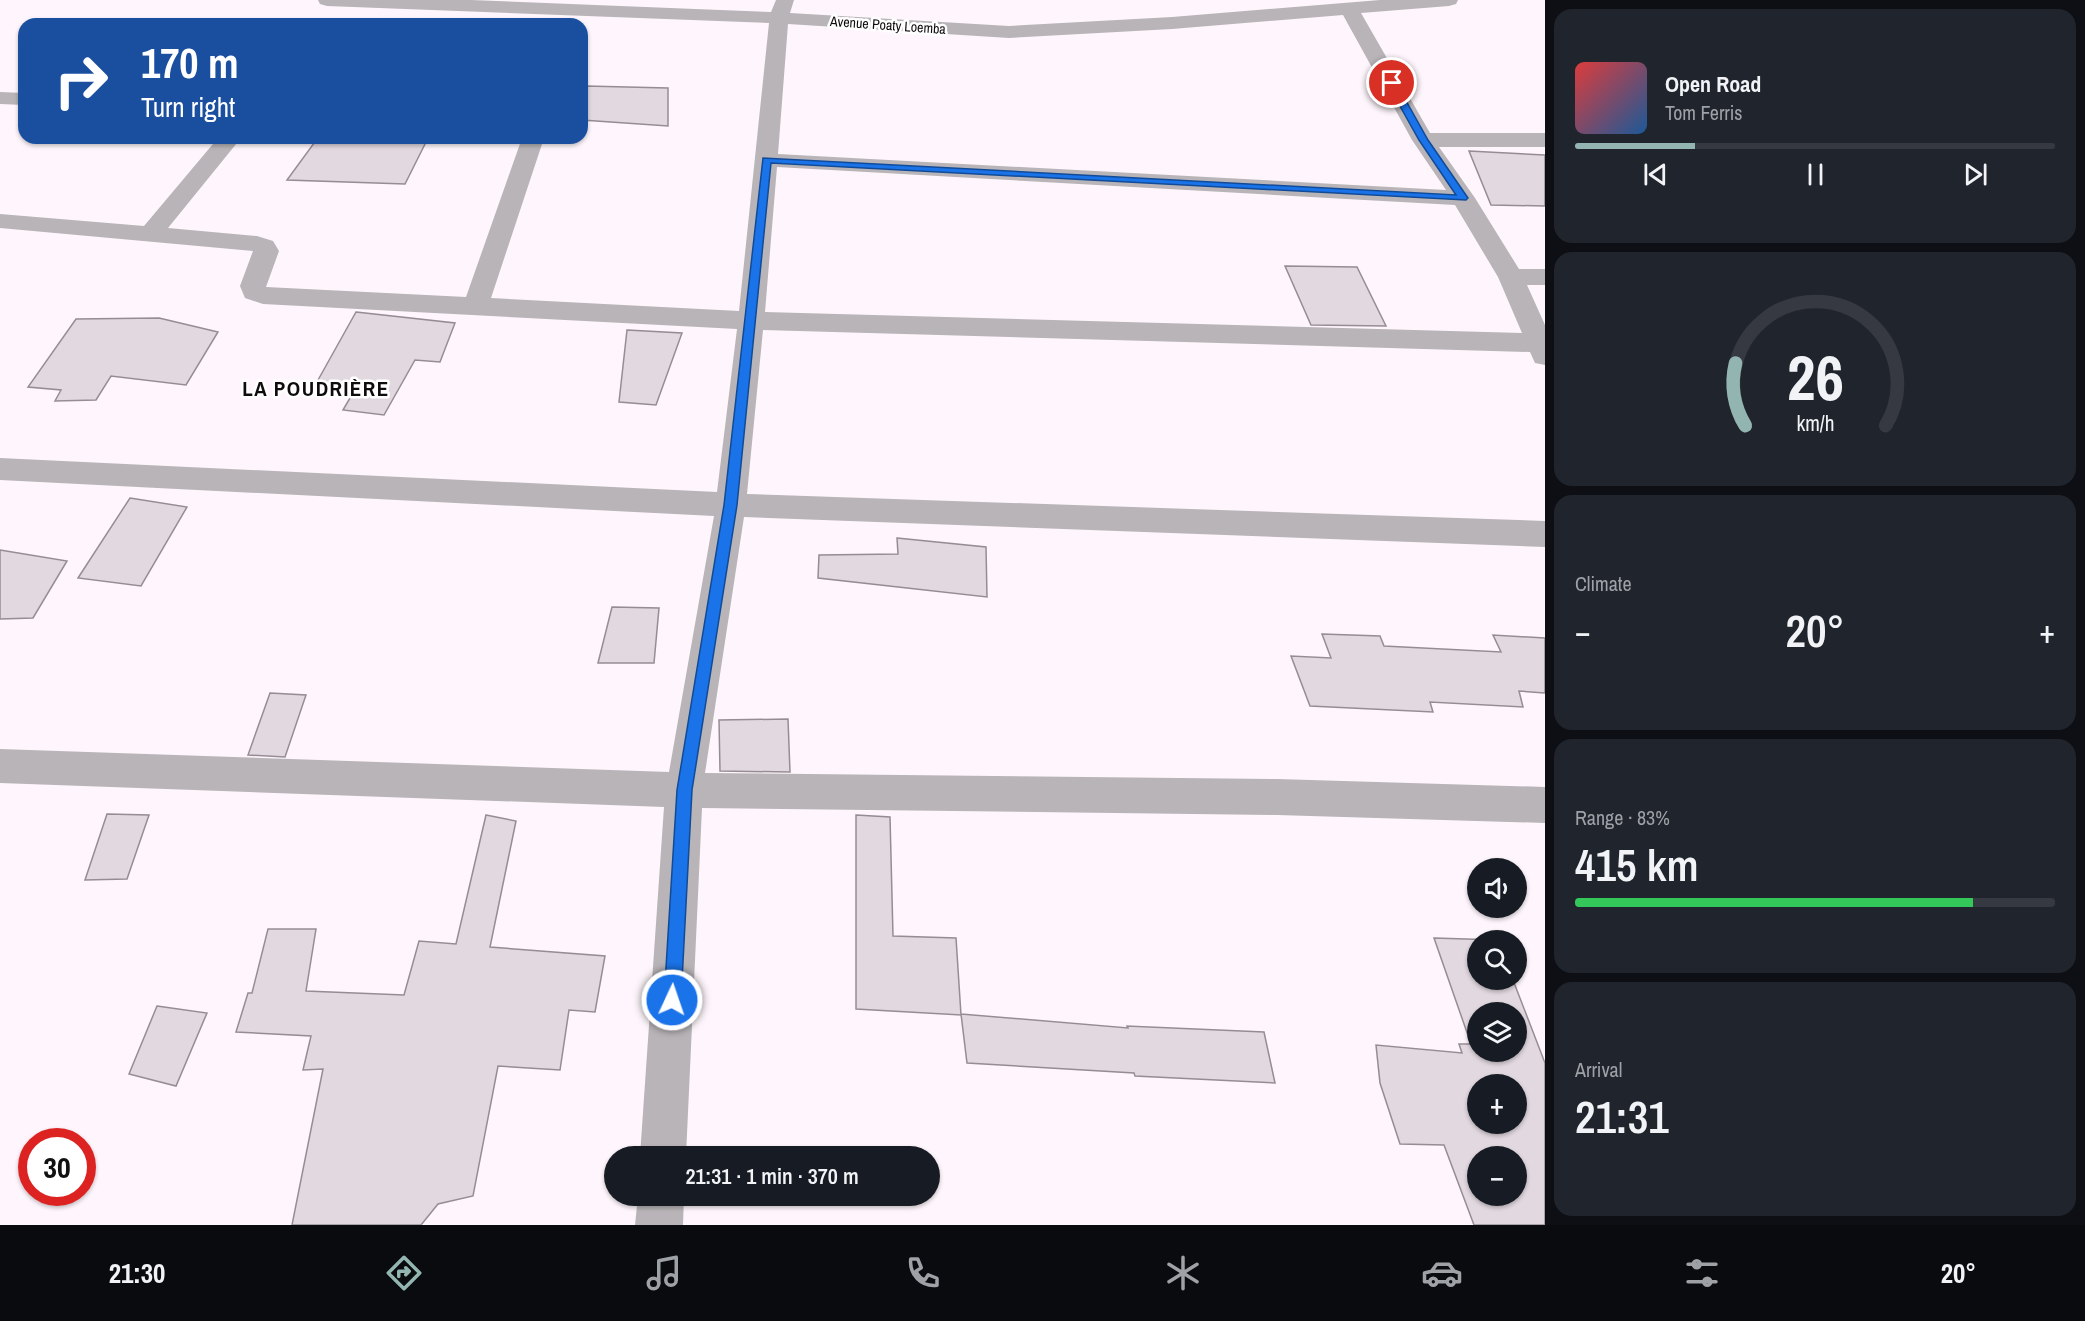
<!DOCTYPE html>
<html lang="en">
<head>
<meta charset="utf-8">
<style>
	body { margin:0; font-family:"Archivo Narrow",sans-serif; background:#20242c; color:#f1f3f6; height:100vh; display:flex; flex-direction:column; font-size:22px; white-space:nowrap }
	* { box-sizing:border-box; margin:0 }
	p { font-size:20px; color:#9ea1a6 }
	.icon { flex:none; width:33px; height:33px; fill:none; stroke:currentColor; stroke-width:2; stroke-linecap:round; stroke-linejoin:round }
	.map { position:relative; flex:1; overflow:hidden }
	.panel { display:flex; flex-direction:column; gap:9px; padding:9px; background:#0d0f14; width:540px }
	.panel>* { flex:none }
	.banner { position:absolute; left:18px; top:18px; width:570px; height:126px; border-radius:18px; box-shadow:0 2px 4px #0004; background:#1a4fa0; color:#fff; overflow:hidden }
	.buttons { position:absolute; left:1467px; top:858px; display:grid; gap:12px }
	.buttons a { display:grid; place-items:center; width:60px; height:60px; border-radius:50%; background:#171b24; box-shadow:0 2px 4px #0004; font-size:30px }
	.speed { position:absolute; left:18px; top:1128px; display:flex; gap:12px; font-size:30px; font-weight:700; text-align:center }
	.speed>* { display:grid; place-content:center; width:78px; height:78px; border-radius:50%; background:#171b24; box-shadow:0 2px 4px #0004; line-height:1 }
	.speed .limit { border:9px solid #d22; background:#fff; color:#111 }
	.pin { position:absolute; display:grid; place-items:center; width:51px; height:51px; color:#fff; margin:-26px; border:3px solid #fff; border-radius:50%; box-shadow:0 2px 6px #0007 }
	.me { position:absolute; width:66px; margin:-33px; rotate:3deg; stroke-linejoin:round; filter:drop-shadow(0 0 4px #0008) }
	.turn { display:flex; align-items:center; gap:21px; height:126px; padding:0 24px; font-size:27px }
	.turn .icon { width:78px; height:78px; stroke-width:2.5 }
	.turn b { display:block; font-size:42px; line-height:51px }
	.big { font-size:45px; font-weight:600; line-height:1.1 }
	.panel .widget { flex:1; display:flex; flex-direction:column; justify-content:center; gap:9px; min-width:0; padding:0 21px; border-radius:18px; background:#20242c }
	.panel .dial { align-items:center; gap:0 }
	.dial svg { height:156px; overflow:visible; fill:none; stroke:#363941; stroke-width:7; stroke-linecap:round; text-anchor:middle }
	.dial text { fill:#f1f3f6; stroke:none }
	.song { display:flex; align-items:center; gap:18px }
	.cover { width:72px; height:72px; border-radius:9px; background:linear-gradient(135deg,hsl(0 70% 55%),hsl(210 70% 35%)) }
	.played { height:6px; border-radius:3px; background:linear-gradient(90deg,#93b5b2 25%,#363941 25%) }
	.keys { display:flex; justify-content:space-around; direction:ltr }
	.heat { display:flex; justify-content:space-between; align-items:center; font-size:33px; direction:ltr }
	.charge { height:9px; border-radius:4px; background:linear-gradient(90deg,#34c759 83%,#363941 0) }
	.trip { position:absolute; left:604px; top:1146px; width:336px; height:60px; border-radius:30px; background:#171b24; box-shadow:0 2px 4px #0004; font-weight:600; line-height:60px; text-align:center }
	.menu { display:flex; height:96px; justify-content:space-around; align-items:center; background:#090b0e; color:#9ea1a6 }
	.menu .icon { width:42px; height:42px }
	.menu .active { color:#93b5b2 }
	.menu b { font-size:27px; color:#f1f3f6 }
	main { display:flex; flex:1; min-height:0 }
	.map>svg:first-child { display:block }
	.building { fill:#e2d8e0; stroke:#968c94; stroke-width:1.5; fill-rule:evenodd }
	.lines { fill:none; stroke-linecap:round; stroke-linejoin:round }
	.street { fill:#b8b4b7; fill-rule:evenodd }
	.route { fill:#1a73e8; stroke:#114b97; stroke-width:1.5 }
	.labels { text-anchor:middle; stroke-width:5; stroke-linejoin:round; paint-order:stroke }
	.far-street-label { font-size:14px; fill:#0f0c0e; stroke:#fff }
	.district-label { font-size:21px; font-weight:bold; letter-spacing:1.5px; fill:#0f0c0e; stroke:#fff }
</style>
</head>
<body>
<main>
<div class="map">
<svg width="1545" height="1225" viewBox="0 0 1545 1225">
	<rect width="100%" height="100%" fill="#fef6fc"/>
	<path class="building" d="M586 86 668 88V126L582 120Z
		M336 138H428L405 184 287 180 317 139 334 141Z
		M1469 151 1545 155V206L1491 205Z
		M1285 266 1357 267 1386 326 1311 325Z
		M356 312 455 323 440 362 415 360 384 415 343 410 353 393 313 389Z
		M159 318 218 332 186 385 111 376 96 400 55 401 61 390 28 387 76 319Z
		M627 330 682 333 656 405 619 402Z
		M130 498 187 507 141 586 78 578Z
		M897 538 986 547 987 597 818 578 819 555 898 554Z
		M0 550 67 561 33 618 0 619Z
		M612 607 659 608 654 663H598Z
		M1322 634 1380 636 1384 646 1501 652 1493 635 1545 638V693L1519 691 1523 707 1430 702 1433 712 1310 706 1291 656 1331 658Z
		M270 693 306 695 285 757 248 755Z
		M788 719 790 772 720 771 719 720Z
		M107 814 149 815 127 879 85 880Z
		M486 815 516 821 490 947 605 956 595 1012 569 1010 560 1070 498 1066 473 1196 438 1204 421 1225H292L323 1069 303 1070 311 1036 236 1032 248 993H252L268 929H316L306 991 404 995 419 941 456 944Z
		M856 815 890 817 893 936 956 938 961 1015 856 1009Z
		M1434 938 1498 940H1478V980H1513L1545 1063V1225H1474L1444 1145 1400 1144 1380 1083 1376 1045 1462 1053 1459 1044H1471ZM1478 1012H1516V1052H1478ZM1478 1084H1516V1124H1478ZM1478 1156H1516V1196H1478Z
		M157 1006 207 1013 176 1086 129 1074Z
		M961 1014 1128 1028 1127 1026 1264 1032 1275 1083 1135 1076 1134 1073 967 1063Z"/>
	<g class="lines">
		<path class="street" d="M318 0H471L771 12 776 0H794L790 13 1009 26 1172 17 1380 0H1458L1456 4 1449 6 1361 13 1430 133H1545V147H1439L1475 198 1519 269H1545V285H1527L1545 325V365L1535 363 1530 352 763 330 747 494 1545 521V547L744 517 705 773 1277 779 1545 787V823L1277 815 702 808 686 1156H640L664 807 0 783V749L669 772 714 516 0 480V458L717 492 737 329 263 304 245 298 240 286 253 251 0 228V214L144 226 218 138H241L168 228 257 236 273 241 279 251 266 287 466 297 522 138H544L491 298 739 311 769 23 327 6 320 4ZM1343 15 1412 140 1446 190 778 154 788 24 1009 38 1172 29ZM777 167 1455 205 1498 277 1522 333 765 312Z
			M0 92 24 93V105L0 104Z
			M638 1196H684L683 1225H635Z"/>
	</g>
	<path class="route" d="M1389 81 1396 83 1428 140 1468 198 1466 200 771 163 737 505 692 790 681 1000 678 1006 672 1008 666 1006 664 1000 677 790 724 505 763 158 1456 195 1419 140 1387 83Z"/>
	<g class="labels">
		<g class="far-street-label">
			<text transform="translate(888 25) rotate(4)" y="5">Avenue Poaty Loemba</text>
		</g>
		<g class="district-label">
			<text x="316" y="396">LA POUDRIÈRE</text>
		</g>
	</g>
</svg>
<div class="buttons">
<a><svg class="icon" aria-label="sound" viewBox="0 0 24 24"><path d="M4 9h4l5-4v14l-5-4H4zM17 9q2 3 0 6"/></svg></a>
<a><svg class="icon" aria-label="search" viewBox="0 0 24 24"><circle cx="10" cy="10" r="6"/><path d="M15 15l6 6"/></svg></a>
<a><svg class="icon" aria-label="layers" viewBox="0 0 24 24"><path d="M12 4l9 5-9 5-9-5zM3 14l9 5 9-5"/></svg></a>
<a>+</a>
<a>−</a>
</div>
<div class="speed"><div class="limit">30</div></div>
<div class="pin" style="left:1392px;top:83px;background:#d93025"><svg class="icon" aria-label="arrive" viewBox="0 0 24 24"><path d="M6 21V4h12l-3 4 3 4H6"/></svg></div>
<svg class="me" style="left:672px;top:1000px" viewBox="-20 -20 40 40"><circle r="17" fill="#1a73e8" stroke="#fff" stroke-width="3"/><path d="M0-11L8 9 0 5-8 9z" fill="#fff"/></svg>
<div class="trip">21:31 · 1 min · 370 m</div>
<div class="banner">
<div class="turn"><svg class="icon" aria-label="right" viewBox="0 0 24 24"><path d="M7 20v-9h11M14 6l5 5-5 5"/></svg><div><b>170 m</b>Turn right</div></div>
</div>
</div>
<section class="panel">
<div class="widget">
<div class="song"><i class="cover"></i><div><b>Open Road</b><p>Tom Ferris</p></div></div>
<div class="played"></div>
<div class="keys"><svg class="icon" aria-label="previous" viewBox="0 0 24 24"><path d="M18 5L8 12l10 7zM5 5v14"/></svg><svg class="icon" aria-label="pause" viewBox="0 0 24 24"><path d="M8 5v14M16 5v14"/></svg><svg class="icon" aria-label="next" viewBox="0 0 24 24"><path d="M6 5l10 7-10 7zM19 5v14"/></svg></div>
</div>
<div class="widget dial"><svg viewBox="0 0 100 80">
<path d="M14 69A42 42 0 1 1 86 69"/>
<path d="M14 69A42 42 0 0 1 9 37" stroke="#93b5b2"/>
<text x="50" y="56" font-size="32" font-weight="700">26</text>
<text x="50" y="72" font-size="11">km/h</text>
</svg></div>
<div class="widget"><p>Climate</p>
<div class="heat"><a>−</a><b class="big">20°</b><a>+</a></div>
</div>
<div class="widget"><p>Range · 83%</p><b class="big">415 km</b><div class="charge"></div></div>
<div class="widget"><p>Arrival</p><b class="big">21:31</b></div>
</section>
</main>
<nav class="menu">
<b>21:30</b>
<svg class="icon active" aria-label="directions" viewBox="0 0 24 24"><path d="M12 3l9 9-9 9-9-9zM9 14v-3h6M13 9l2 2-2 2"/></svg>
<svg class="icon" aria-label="music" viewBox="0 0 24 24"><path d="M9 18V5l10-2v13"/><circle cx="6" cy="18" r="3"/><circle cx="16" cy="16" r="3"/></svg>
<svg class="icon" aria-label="phone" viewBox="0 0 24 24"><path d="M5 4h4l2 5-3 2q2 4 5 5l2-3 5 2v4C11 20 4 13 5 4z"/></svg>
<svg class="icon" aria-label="climate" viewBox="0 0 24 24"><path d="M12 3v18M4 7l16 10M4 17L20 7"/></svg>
<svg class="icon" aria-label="car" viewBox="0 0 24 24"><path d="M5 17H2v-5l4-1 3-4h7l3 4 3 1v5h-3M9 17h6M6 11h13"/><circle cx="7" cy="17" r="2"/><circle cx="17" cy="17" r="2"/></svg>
<svg class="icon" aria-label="filters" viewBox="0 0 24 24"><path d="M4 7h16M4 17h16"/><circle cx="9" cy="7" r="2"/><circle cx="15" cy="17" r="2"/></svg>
<b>20°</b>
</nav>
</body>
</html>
